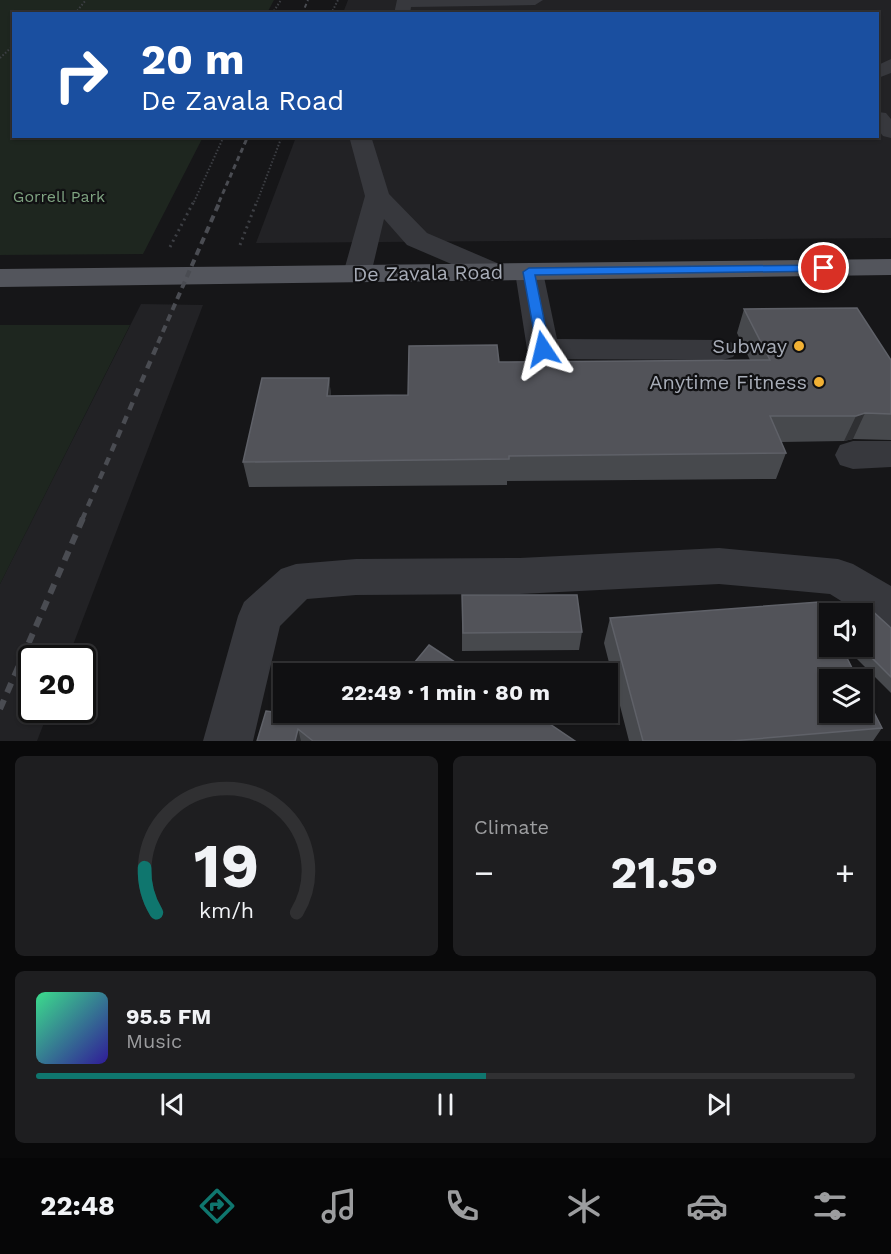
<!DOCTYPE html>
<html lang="en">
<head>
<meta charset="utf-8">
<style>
	body { margin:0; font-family:"Work Sans",sans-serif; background:#1e1e20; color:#f1f3f6; height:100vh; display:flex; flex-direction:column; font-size:22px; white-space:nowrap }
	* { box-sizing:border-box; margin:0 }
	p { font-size:20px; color:#9c9d9f }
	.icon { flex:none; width:33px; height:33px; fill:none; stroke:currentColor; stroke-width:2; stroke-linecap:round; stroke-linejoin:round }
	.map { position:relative; height:741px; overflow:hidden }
	.drawer { display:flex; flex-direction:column; gap:15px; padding:15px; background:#09090a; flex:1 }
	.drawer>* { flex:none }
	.guide { position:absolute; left:12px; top:12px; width:867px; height:126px; border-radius:0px; box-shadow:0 2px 4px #0004,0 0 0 2px #303032; background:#1a4fa0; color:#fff; overflow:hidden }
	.controls { position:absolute; left:819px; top:603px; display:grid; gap:12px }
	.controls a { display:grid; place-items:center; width:54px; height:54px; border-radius:0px; background:#101012; box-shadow:0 2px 4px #0004,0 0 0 2px #303032; font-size:30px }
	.speed { position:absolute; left:18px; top:645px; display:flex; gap:12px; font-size:30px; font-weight:700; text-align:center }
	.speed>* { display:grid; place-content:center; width:78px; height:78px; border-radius:50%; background:#101012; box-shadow:0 2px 4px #0004,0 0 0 2px #303032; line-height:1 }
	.speed .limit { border:3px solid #111; border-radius:9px; background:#fff; color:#111 }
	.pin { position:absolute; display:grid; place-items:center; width:51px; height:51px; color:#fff; margin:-26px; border:3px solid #fff; border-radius:50%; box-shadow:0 2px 6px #0007 }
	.me { position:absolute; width:66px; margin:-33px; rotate:350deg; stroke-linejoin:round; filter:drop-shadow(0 0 4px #0008) }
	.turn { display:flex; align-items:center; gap:21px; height:126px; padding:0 30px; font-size:27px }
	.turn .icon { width:78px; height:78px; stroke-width:2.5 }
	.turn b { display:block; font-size:42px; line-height:51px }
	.big { font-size:45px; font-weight:700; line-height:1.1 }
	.drawer .widget { flex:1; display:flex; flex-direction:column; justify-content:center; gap:9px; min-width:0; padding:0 21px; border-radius:9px; background:#1e1e20 }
	.drawer .dial { align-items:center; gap:0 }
	.dial svg { height:156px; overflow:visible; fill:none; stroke:#303032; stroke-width:7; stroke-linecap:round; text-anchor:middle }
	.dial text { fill:#f1f3f6; stroke:none }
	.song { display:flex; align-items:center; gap:18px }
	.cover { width:72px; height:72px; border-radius:9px; background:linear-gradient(135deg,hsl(150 70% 55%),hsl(250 70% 35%)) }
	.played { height:6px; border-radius:3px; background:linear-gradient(90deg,#0f766e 55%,#303032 55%) }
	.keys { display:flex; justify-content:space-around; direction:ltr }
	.heat { display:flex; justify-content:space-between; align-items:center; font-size:33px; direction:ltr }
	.drawer .tiles { flex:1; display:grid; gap:15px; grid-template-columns:1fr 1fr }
	.widget:last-child { grid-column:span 2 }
	.trip { position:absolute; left:273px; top:663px; width:345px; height:60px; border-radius:0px; background:#101012; box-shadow:0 2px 4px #0004,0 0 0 2px #303032; font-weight:700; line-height:60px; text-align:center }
	.tab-bar { display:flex; height:96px; justify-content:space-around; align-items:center; background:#060607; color:#9c9d9f }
	.tab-bar .icon { width:42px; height:42px }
	.tab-bar .current { color:#0f766e }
	.tab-bar b { font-size:27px; color:#f1f3f6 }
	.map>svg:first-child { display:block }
	.built { fill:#222225 }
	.green { fill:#1e261f }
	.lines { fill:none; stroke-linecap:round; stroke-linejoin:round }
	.path-far1 { stroke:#3d3f44; stroke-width:2; stroke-dasharray:1.5 2; stroke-linecap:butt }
	.path { stroke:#3d3f44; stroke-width:3; stroke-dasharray:2 4; stroke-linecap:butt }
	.minor { fill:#37383d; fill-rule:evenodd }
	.major { fill:#53555c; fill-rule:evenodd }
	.rail-far4 { stroke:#4a4c52; stroke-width:2; stroke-dasharray:4 3; stroke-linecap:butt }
	.rail-far3 { stroke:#4a4c52; stroke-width:3; stroke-dasharray:5 4; stroke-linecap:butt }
	.rail-far2 { stroke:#4a4c52; stroke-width:4; stroke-dasharray:7 5; stroke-linecap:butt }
	.rail-far1 { stroke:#4a4c52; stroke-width:4.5; stroke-dasharray:8 7; stroke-linecap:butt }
	.rail { stroke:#4a4c52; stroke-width:6; stroke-dasharray:10 8; stroke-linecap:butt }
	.wall { fill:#47494d }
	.shaded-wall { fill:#2f3033 }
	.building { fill:#525359; stroke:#5f6168; stroke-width:1.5 }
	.route { fill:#1a73e8; stroke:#114b97; stroke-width:1.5 }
	.poi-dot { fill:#f2b134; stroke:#111113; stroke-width:2 }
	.labels { text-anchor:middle; stroke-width:4.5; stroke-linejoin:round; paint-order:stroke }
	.far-park-label { font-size:16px; fill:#7fa381; stroke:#111113 }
	.street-label { font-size:20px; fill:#a8adb8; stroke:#111113 }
	.poi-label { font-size:20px; fill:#a8adb8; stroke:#111113; text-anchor:end }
</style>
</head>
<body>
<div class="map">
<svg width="891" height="741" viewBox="0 0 891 741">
	<rect width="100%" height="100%" fill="#161618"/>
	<path class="built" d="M348 0H891V238L256 243 296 137 878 136V14L343 13Z
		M141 304 203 305 68 658H32V710H49L37 741H0V584Z"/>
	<path class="green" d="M0 0H274L267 13 14 14V136L203 137 143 254 0 255Z
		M0 325H130L0 584Z"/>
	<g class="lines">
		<path class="path-far1" d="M71 14 77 11 86 0
			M272 14 281 0
			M331 14 338 0
			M0 58 14 45
			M194 202 224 136
			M257 202 282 136"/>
		<path class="path" d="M240 245 257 201
			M170 247 194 201"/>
		<path class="minor" d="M397 0H543L535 5 411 7 410 14H394Z
			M891 59V73L878 78V65Z
			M878 112 886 113 891 119V138L883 136 878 130Z
			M349 136H371L389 194 427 233 504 266 508 272 504 278 494 281 484 278 407 245 384 219 371 274 367 280 357 283 347 280 343 274 365 196Z
			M529 263 539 266 543 272 557 339 722 340 733 343 738 350 733 357 722 360 543 359 532 356 527 349 515 272 519 266Z
			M853 441H891V467L853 469 840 465 835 455 840 445Z
			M719 548 838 559 853 564 891 586V627L875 622 830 594 719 584 520 594 356 595 307 599 280 626 253 741H203L238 616 244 602 281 569 296 564 356 559 520 558Z"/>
		<path class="major" d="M891 259V275L0 287V269Z"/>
		<path class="rail-far4" d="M302 14 308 0"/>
		<path class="rail-far3" d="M219 202 248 136"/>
		<path class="rail-far2" d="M158 343 220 201"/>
		<path class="rail-far1" d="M82 520 159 341"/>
		<path class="rail" d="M0 709 83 518"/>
	</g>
	<path class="wall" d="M744 309 891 360V440L853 439 844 441 781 442 786 453 776 479 507 481V485L249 487 243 462 329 378 331 396 408 395 499 362 750 360 737 333Z
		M462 595 582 632 579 650 462 651Z
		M610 618 882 728 873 741H629L604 643Z
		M891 628V693L844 646H862Z
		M266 711 339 721 575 741H257Z"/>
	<path class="shaded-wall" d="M329 378 332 403 327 396Z
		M865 413 853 439 844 441 856 416Z
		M298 729 301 741H295Z"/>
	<path class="building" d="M857 308 891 360V414L865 413 856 416H770L786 453 509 456V459L243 462 262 378H329L327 396 408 395 409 346 497 345 499 362 770 360 744 309Z
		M462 595H577L582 632 463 633Z
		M819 602 830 623V646H841L858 680H830V712H862V689L882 728 731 741H643L610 618Z
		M868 607 891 628V677L860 646H862V614H858Z
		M429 645 473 674H405Z
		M387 664 400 674H379Z
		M266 711 339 721 346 712H532L575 741H313L298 729 295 741H257Z"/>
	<path class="route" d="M824 265 830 268 828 271 535 275 550 349 543 353 537 349 523 272 529 268Z"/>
	<g class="poi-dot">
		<circle cx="799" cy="346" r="6"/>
		<circle cx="819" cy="382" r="6"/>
	</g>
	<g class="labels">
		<g class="far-park-label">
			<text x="59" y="202">Gorrell Park</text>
		</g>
		<g class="street-label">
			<text transform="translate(428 273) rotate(-1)" y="7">De Zavala Road</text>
		</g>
		<g class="poi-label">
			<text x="787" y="353">Subway</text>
			<text x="807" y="389">Anytime Fitness</text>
		</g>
	</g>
</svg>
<div class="controls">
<a><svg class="icon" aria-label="sound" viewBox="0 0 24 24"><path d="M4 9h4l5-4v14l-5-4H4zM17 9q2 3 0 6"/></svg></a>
<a><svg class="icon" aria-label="layers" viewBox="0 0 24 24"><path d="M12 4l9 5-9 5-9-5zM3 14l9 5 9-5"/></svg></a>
</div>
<div class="speed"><div class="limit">20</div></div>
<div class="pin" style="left:824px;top:268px;background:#d93025"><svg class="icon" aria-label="arrive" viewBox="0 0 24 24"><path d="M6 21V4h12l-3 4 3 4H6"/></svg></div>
<svg class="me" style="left:543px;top:349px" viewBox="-20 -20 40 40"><path d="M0-17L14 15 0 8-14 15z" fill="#1a73e8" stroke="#fff" stroke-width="4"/></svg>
<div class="trip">22:49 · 1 min · 80 m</div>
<div class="guide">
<div class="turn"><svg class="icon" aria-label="right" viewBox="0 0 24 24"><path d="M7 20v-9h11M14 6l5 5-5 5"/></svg><div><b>20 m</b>De Zavala Road</div></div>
</div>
</div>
<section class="drawer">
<div class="tiles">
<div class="widget dial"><svg viewBox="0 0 100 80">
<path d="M14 69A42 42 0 1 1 86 69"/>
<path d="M14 69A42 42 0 0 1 8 46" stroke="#0f766e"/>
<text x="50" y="56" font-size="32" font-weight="700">19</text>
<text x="50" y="72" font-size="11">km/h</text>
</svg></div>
<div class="widget"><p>Climate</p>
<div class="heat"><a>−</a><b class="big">21.5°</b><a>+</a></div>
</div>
<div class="widget">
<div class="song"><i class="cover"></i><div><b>95.5 FM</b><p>Music</p></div></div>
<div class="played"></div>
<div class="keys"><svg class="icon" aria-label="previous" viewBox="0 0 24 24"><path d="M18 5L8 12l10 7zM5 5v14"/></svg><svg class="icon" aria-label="pause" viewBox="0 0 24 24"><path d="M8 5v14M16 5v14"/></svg><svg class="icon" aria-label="next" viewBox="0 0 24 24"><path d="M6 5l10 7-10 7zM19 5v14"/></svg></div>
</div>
</div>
</section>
<nav class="tab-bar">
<b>22:48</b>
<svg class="icon current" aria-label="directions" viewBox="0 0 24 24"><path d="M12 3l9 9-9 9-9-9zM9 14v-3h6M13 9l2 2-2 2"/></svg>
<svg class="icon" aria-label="music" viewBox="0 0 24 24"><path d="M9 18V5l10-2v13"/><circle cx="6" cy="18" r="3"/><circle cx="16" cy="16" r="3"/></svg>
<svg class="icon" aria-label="phone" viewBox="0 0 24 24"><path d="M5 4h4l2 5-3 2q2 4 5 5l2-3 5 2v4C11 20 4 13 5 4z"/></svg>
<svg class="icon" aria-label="climate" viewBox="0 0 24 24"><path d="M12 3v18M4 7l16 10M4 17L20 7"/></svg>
<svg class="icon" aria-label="car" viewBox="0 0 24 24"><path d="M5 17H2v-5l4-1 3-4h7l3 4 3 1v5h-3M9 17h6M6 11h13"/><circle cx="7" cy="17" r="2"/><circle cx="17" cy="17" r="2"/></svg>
<svg class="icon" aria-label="filters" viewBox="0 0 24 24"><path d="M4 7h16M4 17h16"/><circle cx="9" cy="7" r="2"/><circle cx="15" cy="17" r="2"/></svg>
</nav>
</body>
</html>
